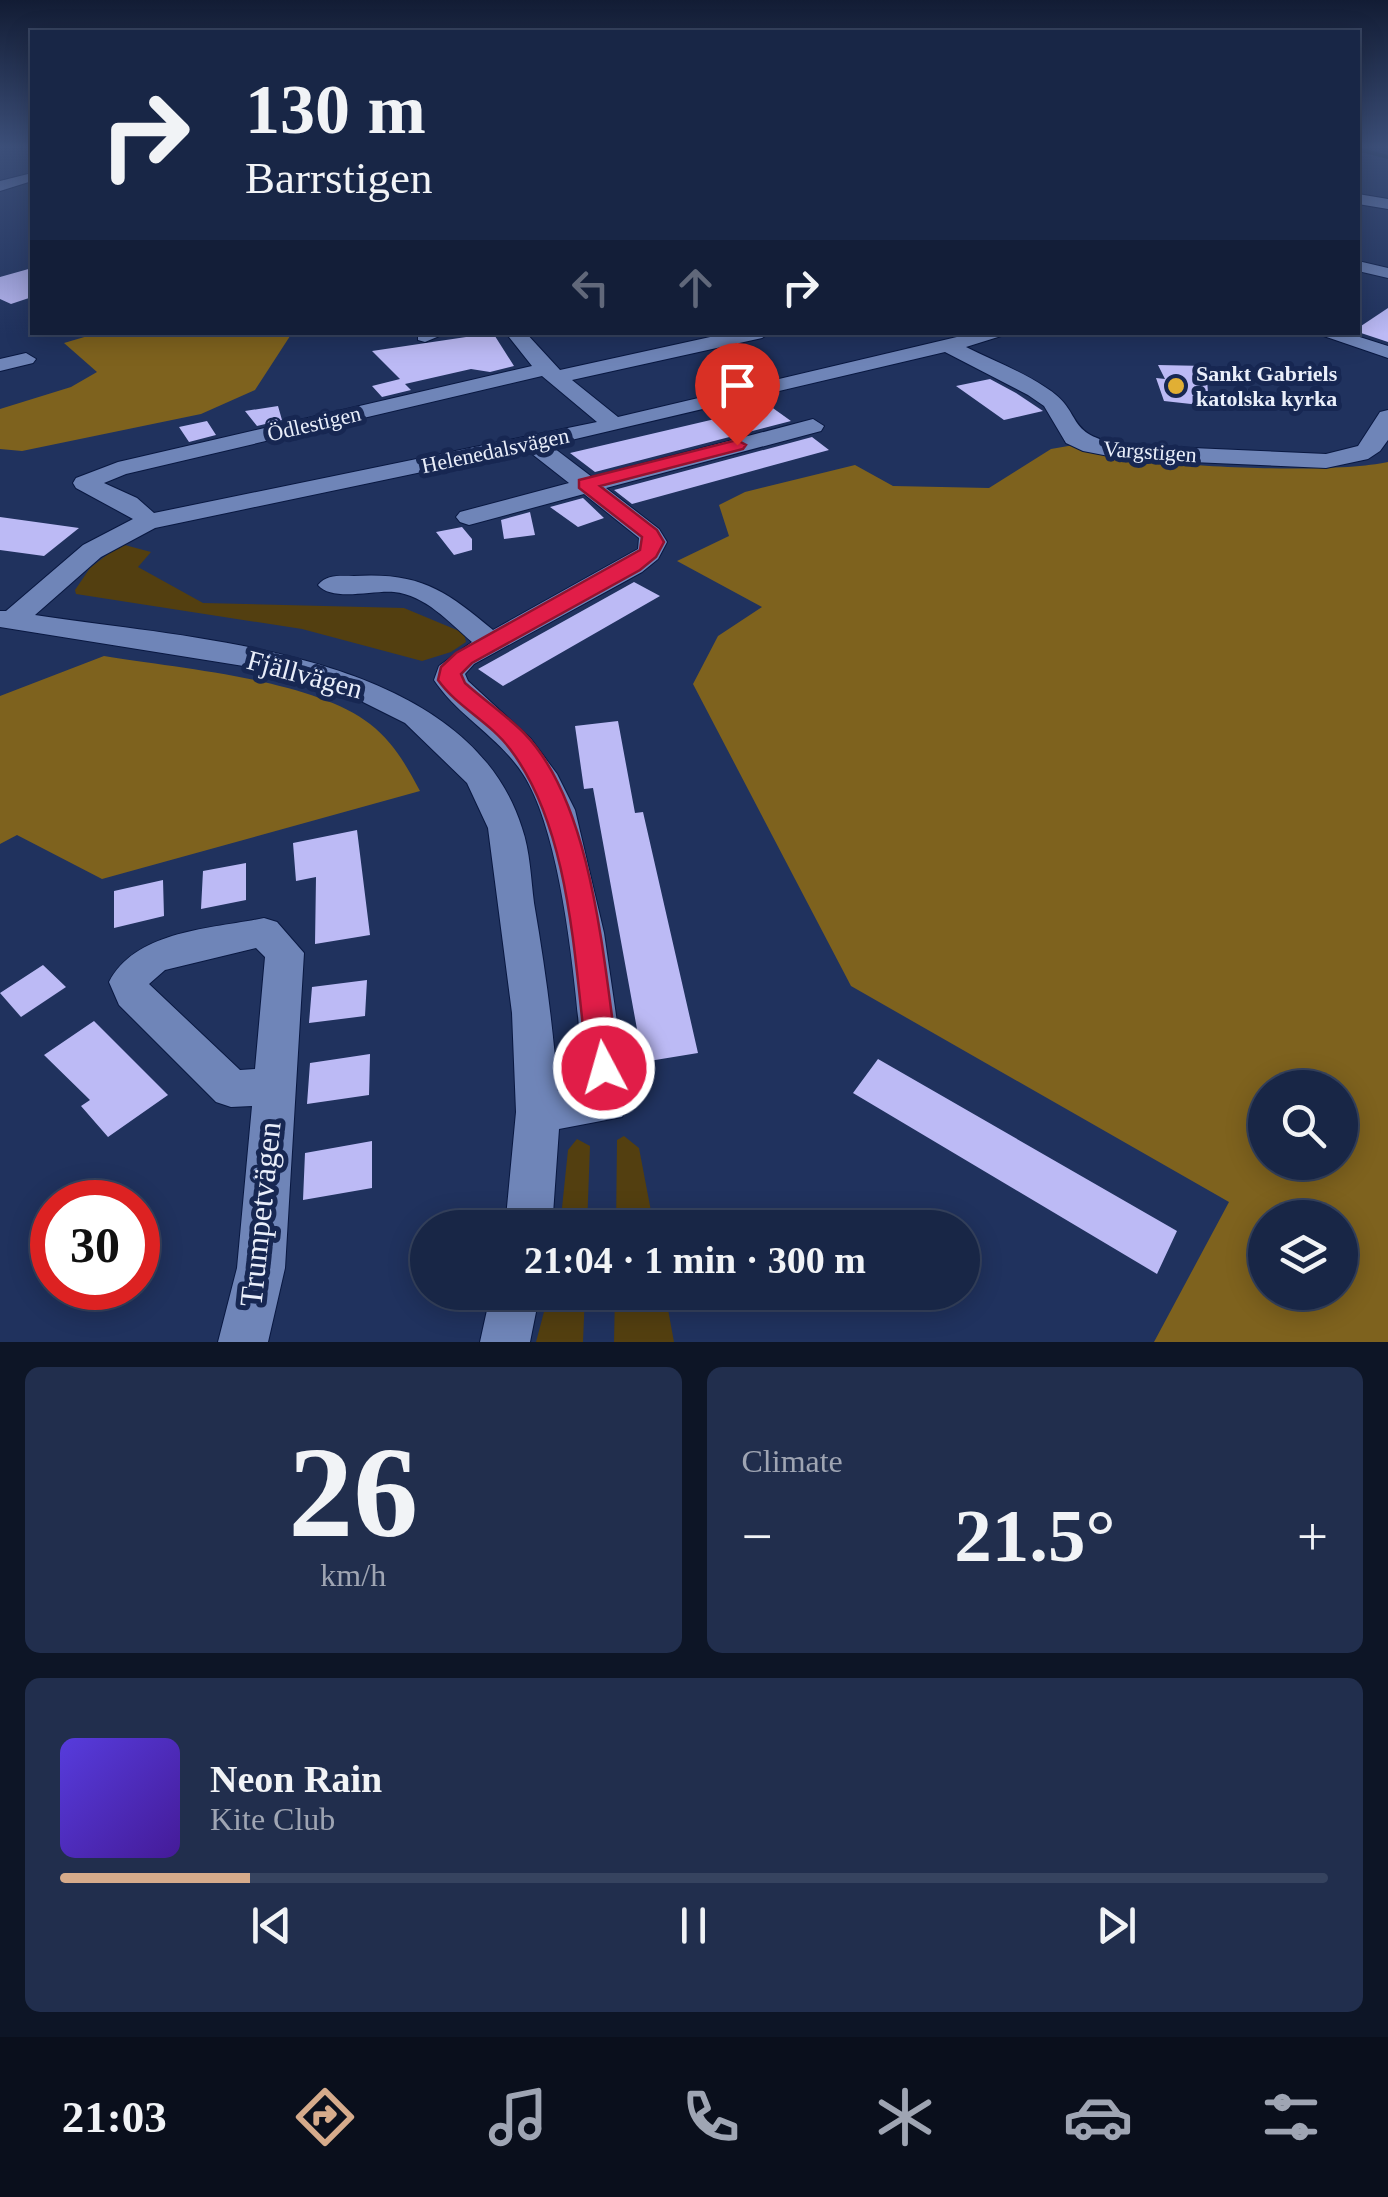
<!DOCTYPE html>
<html lang="en">
<head>
<meta charset="utf-8">
<style>
	body { margin:0; font-family:"Times New Roman",serif; background:#212e4d; color:#f1f3f6; height:100vh; display:flex; flex-direction:column; font-size:38px; white-space:nowrap }
	* { box-sizing:border-box; margin:0 }
	p { font-size:32px; color:#9fa5b3 }
	.icon { flex:none; width:55px; height:55px; fill:none; stroke:currentColor; stroke-width:2; stroke-linecap:round; stroke-linejoin:round }
	.map { position:relative; height:1342px; overflow:hidden }
	.sheet { display:flex; flex-direction:column; gap:25px; padding:25px; background:#0d1526; flex:1 }
	.sheet>* { flex:none }
	.banner { position:absolute; left:30px; top:30px; width:1330px; height:305px; border-radius:0px; box-shadow:0 5px 25px #0003,0 0 0 2px #36435f; background:#182646; color:#f1f3f6; overflow:hidden }
	.tools { position:absolute; left:1248px; top:1070px; display:grid; gap:20px }
	.tools a { display:grid; place-items:center; width:110px; height:110px; border-radius:50%; background:#182646; box-shadow:0 5px 25px #0003,0 0 0 2px #36435f; font-size:50px }
	.speed { position:absolute; left:30px; top:1180px; display:flex; gap:20px; font-size:50px; font-weight:700; text-align:center }
	.speed>* { display:grid; place-content:center; width:130px; height:130px; border-radius:50%; background:#182646; box-shadow:0 5px 25px #0003,0 0 0 2px #36435f; line-height:1 }
	.speed .limit { border:15px solid #d22; background:#fff; color:#111 }
	.pin { position:absolute; display:grid; place-items:center; width:85px; height:85px; color:#fff; margin:-102px -42px; border-radius:50% 50% 50% 0; rotate:-45deg; box-shadow:0 0 10px #0007 }
	.pin .icon { rotate:45deg }
	.me { position:absolute; width:110px; margin:-55px; rotate:354deg; stroke-linejoin:round; filter:drop-shadow(0 0 8px #0008) }
	.turn { display:flex; align-items:center; gap:35px; height:210px; padding:0 50px; font-size:45px }
	.turn .icon { width:130px; height:130px; stroke-width:2.5 }
	.turn b { display:block; font-size:70px; line-height:85px }
	.lanes { display:flex; align-items:center; height:95px; padding:0 50px; background:#0003; justify-content:center; gap:50px; direction:ltr }
	.lanes .off { opacity:.35 }
	.big { font-size:75px; font-weight:800; line-height:1.1 }
	.sheet .widget { flex:1; display:flex; flex-direction:column; justify-content:center; gap:15px; min-width:0; padding:0 35px; border-radius:15px; background:#212e4d }
	.sheet .dial { align-items:center; gap:0 }
	.dial b { font-size:130px; line-height:1 }
	.song { display:flex; align-items:center; gap:30px }
	.cover { width:120px; height:120px; border-radius:15px; background:linear-gradient(135deg,hsl(250 70% 55%),hsl(260 70% 35%)) }
	.played { height:10px; border-radius:5px; background:linear-gradient(90deg,#d6ab8b 15%,#36435f 15%) }
	.keys { display:flex; justify-content:space-around; direction:ltr }
	.heat { display:flex; justify-content:space-between; align-items:center; font-size:55px; direction:ltr }
	.sheet .tiles { flex:1; display:grid; gap:25px; grid-template-columns:1fr 1fr }
	.widget:last-child { grid-column:span 2 }
	.trip { position:absolute; left:410px; top:1210px; width:570px; height:100px; border-radius:50px; background:#182646; box-shadow:0 5px 25px #0003,0 0 0 2px #36435f; font-weight:800; line-height:100px; text-align:center }
	.tabs { display:flex; height:160px; justify-content:space-around; align-items:center; background:#0a0f1c; color:#9fa5b3 }
	.tabs .icon { width:70px; height:70px }
	.tabs .current { color:#d6ab8b }
	.tabs b { font-size:45px; color:#f1f3f6 }
	.map>svg:first-child { display:block }
	.green { fill:#533f10 }
	.forest { fill:#7e621e; fill-rule:evenodd }
	.lines { fill:none; stroke-linecap:round; stroke-linejoin:round }
	.stream { stroke:#001d20; stroke-width:4 }
	.building { fill:#bcbaf5 }
	.minor-casing { stroke:#091841; stroke-width:2 }
	.minor { fill:#6f85b8; fill-rule:evenodd }
	.route { fill:#e11d48; stroke:#92132f; stroke-width:2.5 }
	.poi-dot { fill:#e1af34; stroke:#172752; stroke-width:4 }
	.labels { text-anchor:middle; stroke-width:10; stroke-linejoin:round; paint-order:stroke }
	.far-poi-label { font-size:22px; font-weight:bold; fill:#e9eefa; stroke:#172752; text-anchor:start }
	.far-street-label { font-size:22px; fill:#e9eefa; stroke:#172752 }
	.street-label { font-size:28px; fill:#e9eefa; stroke:#172752 }
	.near-street-label { font-size:32px; fill:#e9eefa; stroke:#172752 }
</style>
</head>
<body>
<div class="map">
<svg width="1388" height="1342" viewBox="0 0 1388 1342">
	<rect width="100%" height="100%" fill="#20325e"/>
	<path class="green" d="M121 544 151 552 138 567 203 603 404 608 464 633 466 642 451 652 422 661 302 629 76 594 75 590 90 568Z
		M624 1136 639 1148 654 1227H616L617 1140Z
		M577 1139 590 1146 587 1227H560L568 1150Z
		M549 1293H585L583 1342H536Z
		M615 1293H665L674 1342H614Z"/>
	<path class="forest" d="M98 333V332L292 333 255 390 201 414 22 451 0 449V409L71 387 97 372 64 343Z
		M1074 445C1127 468 1330 475 1388 462V1342H1154L1229 1202 851 986 693 684 718 636 762 607 677 561 729 536 719 505 745 492 855 465 893 486 989 488 1051 449ZM1265 1088H1340V1162H1265ZM1265 1218H1340V1292H1265Z
		M104 656C176 668 313 679 370 724 394 743 406 765 420 791L102 879 17 835 0 844V696Z"/>
	<g class="lines">
		<path class="stream" d="M1358 149 1388 157"/>
	</g>
	<path class="building" d="M32 268V297L11 304 0 299V277Z
		M1388 308V342L1358 332V328Z
		M493 333 514 366 490 372 471 369 405 384 411 390 382 397 372 386 400 379 372 351Z
		M1158 365 1206 366 1209 406 1164 401 1156 378 1165 379Z
		M990 379 1016 393 1043 411 1004 420 956 386Z
		M278 406 282 420 257 426 245 411Z
		M770 406 791 421 595 472 570 453Z
		M207 421 216 435 189 442 179 427Z
		M812 437 829 450 632 504 614 490Z
		M583 498 604 518 578 527 550 507Z
		M530 512 535 535 504 539 501 520Z
		M0 517 79 528 44 556 0 550Z
		M462 527 472 539V550L454 555 436 532Z
		M634 582 660 596 503 686 478 669Z
		M618 721 635 813 643 812 698 1053 643 1062 593 788 584 789 575 726Z
		M357 830 370 935 315 944 316 877 296 881 293 843Z
		M246 863V900L201 909 203 871Z
		M163 880 164 916 114 928V891Z
		M43 965 66 987 21 1017 0 993Z
		M367 980 365 1016 309 1023 312 987Z
		M94 1021 168 1095 108 1137 81 1106 90 1100 44 1055Z
		M370 1054 369 1095 307 1104 310 1063Z
		M878 1059 1177 1231 1157 1274 853 1093Z
		M372 1141V1188L303 1200 305 1153Z"/>
	<g class="lines">
		<g class="minor-casing">
			<path id="minor" d="M32 173V181L0 191V181Z
				M1358 194 1388 199V209L1358 204Z
				M1358 261 1388 268V278L1358 271Z
				M418 332H449L425 342 418 340Z
				M505 332H525L560 370 733 332H771L762 338 572 380 618 417 978 332H1014L966 347C992 360 1021 371 1045 387 1087 413 1060 434 1124 445L1326 454 1358 446 1380 412 1388 410V440L1380 451 1368 459 1326 468 1124 459 1083 451 1066 443 1044 406 1028 395 945 352 550 445 592 477 813 419 824 426 821 431 606 488 659 529 667 542 658 559 642 572 474 664 465 674 468 681 531 739 557 774 575 810 604 933 629 1104 622 1117 559 1129 552 1228H505L516 1112 512 1013 488 828 467 783 405 723 333 687 263 669 0 627V611H6L83 545 133 519 76 488 73 483 76 478 118 462 532 366ZM542 376 597 422 154 513 137 498 104 483 126 474ZM527 450 569 483 460 512 456 517 460 522 469 525 584 494 639 538 638 549 493 630C445 590 420 572 354 576 341 576 327 574 318 585 332 602 373 590 394 592 425 595 449 622 472 642L439 666 434 680C458 716 499 737 523 774 565 839 578 1008 584 1088L558 1091C553 1027 545 966 534 903 531 879 530 851 522 828 466 649 189 639 35 615L101 557 155 528Z
				M1312 332H1344L1388 346V358Z
				M26 353 36 359 33 363 0 371V359Z
				M264 918 277 922 304 953 285 1268 268 1342H218L237 1268 252 1106 231 1107 216 1102 119 1005 109 982C136 930 212 929 264 918ZM256 948 265 957 255 1069 240 1070 149 984 165 970Z
				M491 1292H540L530 1342H480Z"/>
		</g>
		<use href="#minor" class="minor"/>
	</g>
	<linearGradient id="sky" x2="0" y2="1"><stop stop-color="#121c34"/><stop offset="0.44" stop-color="#3c4f79"/><stop offset="1" stop-color="#3c4f79" stop-opacity="0"/></linearGradient>
	<rect width="1388" height="334" fill="url(#sky)"/>
	<path class="route" d="M737 440 746 445 743 449 600 486 657 530 664 542 656 557 640 570 472 663 461 674 465 683C484 700 506 715 524 733 595 806 604 970 619 1068L615 1078 604 1082 592 1078 588 1068C574 968 573 832 510 749 490 722 457 707 438 680L441 667 456 653 640 550 642 537 579 488V480Z"/>
	<circle class="poi-dot" cx="1176" cy="386" r="10"/>
	<g class="labels">
		<g class="far-poi-label">
			<text x="1196" y="381">Sankt Gabriels<tspan x="1196" dy="25">katolska kyrka</tspan></text>
		</g>
		<g class="far-street-label">
			<text transform="translate(314 423) rotate(-13)" y="8">Ödlestigen</text>
			<text transform="translate(495 450) rotate(-12)" y="8">Helenedalsvägen</text>
			<text transform="translate(1150 451) rotate(4)" y="8">Vargstigen</text>
		</g>
		<g class="street-label">
			<text transform="translate(305 674) rotate(15)" y="10">Fjällvägen</text>
		</g>
		<g class="near-street-label">
			<text transform="translate(260 1214) rotate(-84)" y="11">Trumpetvägen</text>
		</g>
	</g>
</svg>
<div class="tools">
<a><svg class="icon" aria-label="search" viewBox="0 0 24 24"><circle cx="10" cy="10" r="6"/><path d="M15 15l6 6"/></svg></a>
<a><svg class="icon" aria-label="layers" viewBox="0 0 24 24"><path d="M12 4l9 5-9 5-9-5zM3 14l9 5 9-5"/></svg></a>
</div>
<div class="speed"><div class="limit">30</div></div>
<div class="pin" style="left:737px;top:445px;background:#d93025"><svg class="icon" aria-label="arrive" viewBox="0 0 24 24"><path d="M6 21V4h12l-3 4 3 4H6"/></svg></div>
<svg class="me" style="left:604px;top:1068px" viewBox="-20 -20 40 40"><circle r="17" fill="#e11d48" stroke="#fff" stroke-width="3"/><path d="M0-11L8 9 0 5-8 9z" fill="#fff"/></svg>
<div class="trip">21:04 · 1 min · 300 m</div>
<div class="banner">
<div class="turn"><svg class="icon" aria-label="right" viewBox="0 0 24 24"><path d="M7 20v-9h11M14 6l5 5-5 5"/></svg><div><b>130 m</b>Barrstigen</div></div>
<div class="lanes"><svg class="icon off" aria-label="left" viewBox="0 0 24 24"><path d="M17 20v-9H6M10 6l-5 5 5 5"/></svg><svg class="icon off" aria-label="ahead" viewBox="0 0 24 24"><path d="M12 20V5M6 11l6-6 6 6"/></svg><svg class="icon" aria-label="right" viewBox="0 0 24 24"><path d="M7 20v-9h11M14 6l5 5-5 5"/></svg></div>
</div>
</div>
<section class="sheet">
<div class="tiles">
<div class="widget dial"><b>26</b><p>km/h</p></div>
<div class="widget"><p>Climate</p>
<div class="heat"><a>−</a><b class="big">21.5°</b><a>+</a></div>
</div>
<div class="widget">
<div class="song"><i class="cover"></i><div><b>Neon Rain</b><p>Kite Club</p></div></div>
<div class="played"></div>
<div class="keys"><svg class="icon" aria-label="previous" viewBox="0 0 24 24"><path d="M18 5L8 12l10 7zM5 5v14"/></svg><svg class="icon" aria-label="pause" viewBox="0 0 24 24"><path d="M8 5v14M16 5v14"/></svg><svg class="icon" aria-label="next" viewBox="0 0 24 24"><path d="M6 5l10 7-10 7zM19 5v14"/></svg></div>
</div>
</div>
</section>
<nav class="tabs">
<b>21:03</b>
<svg class="icon current" aria-label="directions" viewBox="0 0 24 24"><path d="M12 3l9 9-9 9-9-9zM9 14v-3h6M13 9l2 2-2 2"/></svg>
<svg class="icon" aria-label="music" viewBox="0 0 24 24"><path d="M9 18V5l10-2v13"/><circle cx="6" cy="18" r="3"/><circle cx="16" cy="16" r="3"/></svg>
<svg class="icon" aria-label="phone" viewBox="0 0 24 24"><path d="M5 4h4l2 5-3 2q2 4 5 5l2-3 5 2v4C11 20 4 13 5 4z"/></svg>
<svg class="icon" aria-label="climate" viewBox="0 0 24 24"><path d="M12 3v18M4 7l16 10M4 17L20 7"/></svg>
<svg class="icon" aria-label="car" viewBox="0 0 24 24"><path d="M5 17H2v-5l4-1 3-4h7l3 4 3 1v5h-3M9 17h6M6 11h13"/><circle cx="7" cy="17" r="2"/><circle cx="17" cy="17" r="2"/></svg>
<svg class="icon" aria-label="filters" viewBox="0 0 24 24"><path d="M4 7h16M4 17h16"/><circle cx="9" cy="7" r="2"/><circle cx="15" cy="17" r="2"/></svg>
</nav>
</body>
</html>
